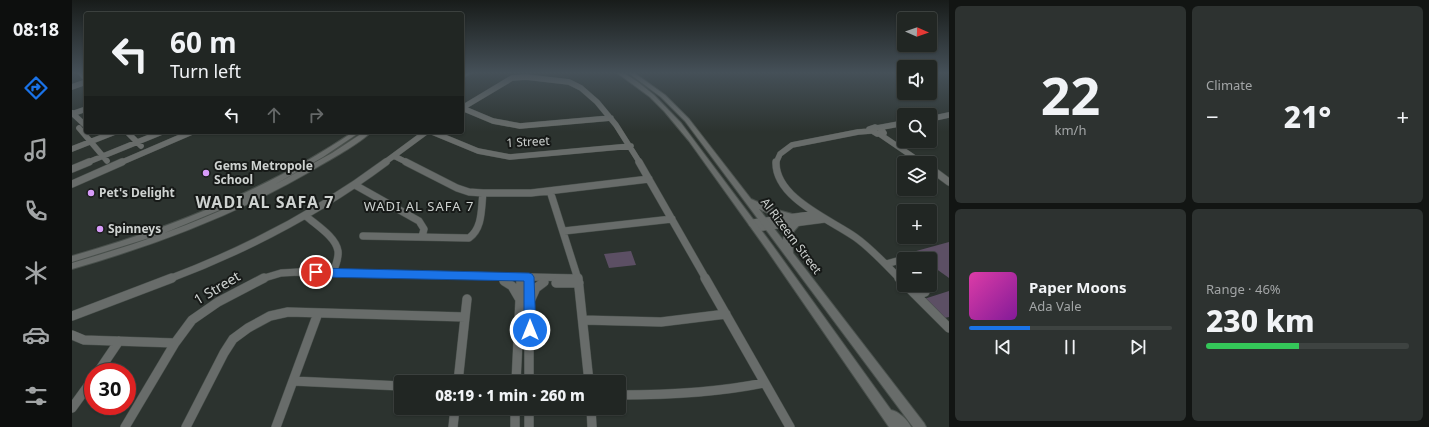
<!DOCTYPE html>
<html lang="en">
<head>
<meta charset="utf-8">
<style>
	body { margin:0; font-family:"Noto Sans",sans-serif; background:#2d3230; color:#f1f3f6; height:100vh; display:flex; flex-direction:column; font-size:15px; white-space:nowrap }
	* { box-sizing:border-box; margin:0 }
	p { font-size:13px; color:#a2a5a6 }
	.icon { flex:none; width:22px; height:22px; fill:none; stroke:currentColor; stroke-width:2; stroke-linecap:round; stroke-linejoin:round }
	.map { position:relative; flex:1; overflow:hidden }
	.details { display:flex; flex-direction:column; gap:6px; padding:6px; background:#121513; width:480px }
	.details>* { flex:none }
	.hud { position:absolute; left:12px; top:12px; width:380px; height:122px; border-radius:4px; box-shadow:0 1px 3px #0004,0 0 0 1px #3e4341; background:#212623; color:#f1f3f6; overflow:hidden }
	.needle { width:26px; rotate:92deg }
	.fabs { position:absolute; left:825px; top:12px; display:grid; gap:8px }
	.fabs a { display:grid; place-items:center; width:40px; height:40px; border-radius:4px; background:#212623; box-shadow:0 1px 3px #0004,0 0 0 1px #3e4341; font-size:20px }
	.speed { position:absolute; left:12px; top:363px; display:flex; gap:8px; font-size:20px; font-weight:700; text-align:center }
	.speed>* { display:grid; place-content:center; width:52px; height:52px; border-radius:50%; background:#212623; box-shadow:0 1px 3px #0004,0 0 0 1px #3e4341; line-height:1 }
	.speed .limit { border:6px solid #d22; background:#fff; color:#111 }
	.pin { position:absolute; display:grid; place-items:center; width:34px; height:34px; color:#fff; margin:-17px; border:2px solid #fff; border-radius:50%; box-shadow:0 1px 4px #0007 }
	.me { position:absolute; width:44px; margin:-22px; rotate:0deg; stroke-linejoin:round; filter:drop-shadow(0 0 3px #0008) }
	.turn { display:flex; align-items:center; gap:14px; height:84px; padding:0 20px; font-size:18px }
	.turn .icon { width:52px; height:52px; stroke-width:2.5 }
	.turn b { display:block; font-size:28px; line-height:34px }
	.lanes { display:flex; align-items:center; height:38px; padding:0 20px; background:#0003; justify-content:center; gap:20px; direction:ltr }
	.lanes .off { opacity:.35 }
	.big { font-size:30px; font-weight:800; line-height:1.1 }
	.details .widget { flex:1; display:flex; flex-direction:column; justify-content:center; gap:6px; min-width:0; padding:0 14px; border-radius:6px; background:#2d3230 }
	.details .dial { align-items:center; gap:0 }
	.dial b { font-size:52px; line-height:1 }
	.song { display:flex; align-items:center; gap:12px }
	.cover { width:48px; height:48px; border-radius:6px; background:linear-gradient(135deg,hsl(320 70% 55%),hsl(290 70% 35%)) }
	.played { height:4px; border-radius:2px; background:linear-gradient(90deg,#1a73e8 30%,#3e4341 30%) }
	.keys { display:flex; justify-content:space-around; direction:ltr }
	.heat { display:flex; justify-content:space-between; align-items:center; font-size:22px; direction:ltr }
	.charge { height:6px; border-radius:3px; background:linear-gradient(90deg,#34c759 46%,#3e4341 0) }
	.details .tiles { flex:1; display:grid; gap:6px; grid-template-columns:repeat(2,1fr) }
	.trip { position:absolute; left:322px; top:375px; width:232px; height:40px; border-radius:4px; background:#212623; box-shadow:0 1px 3px #0004,0 0 0 1px #3e4341; font-weight:800; line-height:40px; text-align:center }
	main { display:flex; flex:1; min-height:0 }
	.dock { display:flex; flex-direction:column; width:72px; justify-content:space-around; align-items:center; background:#0d0f0e; color:#a2a5a6 }
	.dock .icon { width:28px; height:28px }
	.dock .current { color:#1a73e8 }
	.dock b { font-size:18px; color:#f1f3f6 }
	.map>svg:first-child { display:block }
	.green { fill:#5c4f64 }
	.lines { fill:none; stroke-linecap:round; stroke-linejoin:round }
	.minor-far2-casing { stroke:#49504c; stroke-width:6 }
	.minor-far1-casing { stroke:#49504c; stroke-width:8 }
	.minor-casing { stroke:#49504c; stroke-width:10 }
	.tertiary-casing { stroke:#49504c; stroke-width:2 }
	.minor-far2 { stroke:#686c6a; stroke-width:5.5 }
	.minor-far1 { stroke:#686c6a; stroke-width:7 }
	.minor { stroke:#686c6a; stroke-width:9 }
	.tertiary { fill:#686c6a; fill-rule:evenodd }
	.route { fill:#1a73e8; stroke:#114b97 }
	.poi-dot { fill:#d79bf9; stroke:#171a18; stroke-width:1.5 }
	.labels { text-anchor:middle; stroke-width:4; stroke-linejoin:round; paint-order:stroke }
	.street-label { font-size:12px; fill:#ced2d0; stroke:#171a18 }
	.poi-label { font-size:12px; font-weight:bold; fill:#ced2d0; stroke:#171a18; text-anchor:start }
	.neighbourhood-label { font-size:13px; letter-spacing:1px; fill:#ced2d0; stroke:#171a18 }
	.near-street-label { font-size:14px; fill:#ced2d0; stroke:#171a18 }
	.district-label { font-size:16px; font-weight:bold; letter-spacing:1px; fill:#ced2d0; stroke:#171a18 }
</style>
</head>
<body>
<main>
<nav class="dock">
<b>08:18</b>
<svg class="icon current" aria-label="directions" viewBox="0 0 24 24"><path d="M12 3l9 9-9 9-9-9zM9 14v-3h6M13 9l2 2-2 2"/></svg>
<svg class="icon" aria-label="music" viewBox="0 0 24 24"><path d="M9 18V5l10-2v13"/><circle cx="6" cy="18" r="3"/><circle cx="16" cy="16" r="3"/></svg>
<svg class="icon" aria-label="phone" viewBox="0 0 24 24"><path d="M5 4h4l2 5-3 2q2 4 5 5l2-3 5 2v4C11 20 4 13 5 4z"/></svg>
<svg class="icon" aria-label="climate" viewBox="0 0 24 24"><path d="M12 3v18M4 7l16 10M4 17L20 7"/></svg>
<svg class="icon" aria-label="car" viewBox="0 0 24 24"><path d="M5 17H2v-5l4-1 3-4h7l3 4 3 1v5h-3M9 17h6M6 11h13"/><circle cx="7" cy="17" r="2"/><circle cx="17" cy="17" r="2"/></svg>
<svg class="icon" aria-label="filters" viewBox="0 0 24 24"><path d="M4 7h16M4 17h16"/><circle cx="9" cy="7" r="2"/><circle cx="15" cy="17" r="2"/></svg>
</nav>
<div class="map">
<svg width="877" height="427" viewBox="0 0 877 427">
	<rect width="100%" height="100%" fill="#2c332f"/>
	<path class="green" d="M877 242V278L863 268 858 270V259H851L847 256 832 259 831 261 826 256Z
		M559 251 564 265 537 268 532 254Z
		M877 291V317L868 319 852 299Z"/>
	<g class="lines">
		<g class="minor-far2-casing">
			<path id="minor-far2" d="M8 72 14 79
				M0 87 14 82
				M390 108 440 78 454 77 497 82 509 88 525 102 544 125 568 163
				M390 108 421 121 448 126 539 118
				M0 113 13 125
				M0 114 14 109
				M858 119 877 115
				M803 127 809 129 812 133 805 134 797 129Z
				M7 128 35 161
				M805 128 832 123
				M55 132 69 146
				M360 132 406 151 438 157 559 146
				M809 135 850 163
				M0 149 43 132
				M322 156 336 163
				M14 163 90 132
				M48 163 120 132
				M312 163 354 132
				M704 163 708 154 720 145 786 132 799 131"/>
		</g>
		<g class="minor-far1-casing">
			<path id="minor-far1" d="M334 162 385 188 397 192 411 193H459L577 179
				M567 162 634 279
				M704 162C703 198 759 220 783 237 800 249 814 265 828 279
				M858 168 877 182
				M0 169 17 162
				M0 184 50 162
				M283 185 347 221 352 229 350 237
				M478 191 506 279
				M234 216C244 225 264 237 266 251 267 259 263 266 261 273
				M680 223 745 214
				M684 228 753 219
				M492 231 600 219
				M291 236 397 238C411 228 409 208 411 193
				M814 264 832 259
				M858 268 862 267
				M457 277V279
				M97 279C174 250 247 212 314 162
				M189 279 209 273 227 272 506 278
				M449 279V277"/>
		</g>
		<g class="minor-casing">
			<path id="minor" d="M506 278 517 382
				M633 278 718 427
				M827 278 832 283
				M432 281 440 286 447 298
				M484 283H507
				M834 285 877 328
				M844 295 853 292 847 285
				M459 299 464 288 472 282
				M0 316 100 278
				M511 320 589 322 654 314
				M0 335 12 340 103 343
				M26 372 47 341
				M221 381 329 386
				M386 382 395 299
				M444 382 449 278
				M457 382V278
				M547 395C596 395 644 393 692 383
				M0 408 21 379
				M443 408V427
				M457 408V427
				M519 408 520 427
				M53 427 103 343 120 320 146 302 192 278
				M114 427 152 353 161 339 176 328 198 316 216 312 393 317
				M204 427 246 313
				M381 427 383 408"/>
		</g>
		<g class="tertiary-casing">
			<path id="tertiary" d="M394 72H401L390 78V74Z
				M544 72H550L566 82 582 95 609 123 701 246 819 410C826 411 836 420 839 427H817L695 250 617 141 592 111 578 97Z
				M555 72H561L593 95 617 119 679 199 702 209 724 215 725 217 724 219 721 220 696 213 687 209 711 240C712 232 715 226 722 221H728L729 223 722 231 720 236 721 253 852 423 854 427H841L613 121 589 97Z
				M281 132H288L251 157 202 185 260 153 292 132H299C288 143 263 157 249 165 171 212 87 244 0 269V263C57 246 113 228 167 202L90 234 0 262V256C99 228 195 190 281 132Z"/>
		</g>
		<use href="#minor-far2" class="minor-far2"/>
		<use href="#minor-far1" class="minor-far1"/>
		<use href="#minor" class="minor"/>
		<use href="#tertiary" class="tertiary"/>
	</g>
	<linearGradient id="sky" x2="0" y2="1"><stop stop-color="#181c1a"/><stop offset="0.55" stop-color="#455058"/><stop offset="1" stop-color="#455058" stop-opacity="0"/></linearGradient>
	<rect width="877" height="132" fill="url(#sky)"/>
	<path class="route" d="M244 268 457 273 460 274 462 277 464 330 462 334 458 335 454 334 452 330V281L244 277 241 275 239 272 241 270Z"/>
	<g class="poi-dot">
		<circle cx="134" cy="173" r="4"/>
		<circle cx="19" cy="193" r="4"/>
		<circle cx="28" cy="229" r="4"/>
	</g>
	<g class="labels">
		<g class="street-label">
			<text transform="translate(456 142) rotate(-3)" y="4">1 Street</text>
			<text transform="translate(719 236) rotate(53)" y="4">Al Rizeem Street</text>
		</g>
		<g class="poi-label">
			<text x="142" y="170">Gems Metropole<tspan x="142" dy="14">School</tspan></text>
			<text x="27" y="197">Pet's Delight</text>
			<text x="36" y="233">Spinneys</text>
		</g>
		<g class="neighbourhood-label">
			<text x="347" y="211">WADI AL SAFA 7</text>
		</g>
		<g class="near-street-label">
			<text transform="translate(145 288) rotate(-31)" y="5">1 Street</text>
		</g>
		<g class="district-label">
			<text x="193" y="208">WADI AL SAFA 7</text>
		</g>
	</g>
</svg>
<div class="fabs">
<a><svg class="needle" viewBox="-14 -14 28 28"><path d="M0-13l5 13h-10z" fill="#e53935"/><path d="M0 13l5-13h-10z" fill="#a2a5a6"/></svg></a>
<a><svg class="icon" aria-label="sound" viewBox="0 0 24 24"><path d="M4 9h4l5-4v14l-5-4H4zM17 9q2 3 0 6"/></svg></a>
<a><svg class="icon" aria-label="search" viewBox="0 0 24 24"><circle cx="10" cy="10" r="6"/><path d="M15 15l6 6"/></svg></a>
<a><svg class="icon" aria-label="layers" viewBox="0 0 24 24"><path d="M12 4l9 5-9 5-9-5zM3 14l9 5 9-5"/></svg></a>
<a>+</a>
<a>−</a>
</div>
<div class="speed"><div class="limit">30</div></div>
<div class="pin" style="left:244px;top:272px;background:#d93025"><svg class="icon" aria-label="arrive" viewBox="0 0 24 24"><path d="M6 21V4h12l-3 4 3 4H6"/></svg></div>
<svg class="me" style="left:458px;top:330px" viewBox="-20 -20 40 40"><circle r="17" fill="#1a73e8" stroke="#fff" stroke-width="3"/><path d="M0-11L8 9 0 5-8 9z" fill="#fff"/></svg>
<div class="trip">08:19 · 1 min · 260 m</div>
<div class="hud">
<div class="turn"><svg class="icon" aria-label="left" viewBox="0 0 24 24"><path d="M17 20v-9H6M10 6l-5 5 5 5"/></svg><div><b>60 m</b>Turn left</div></div>
<div class="lanes"><svg class="icon" aria-label="left" viewBox="0 0 24 24"><path d="M17 20v-9H6M10 6l-5 5 5 5"/></svg><svg class="icon off" aria-label="ahead" viewBox="0 0 24 24"><path d="M12 20V5M6 11l6-6 6 6"/></svg><svg class="icon off" aria-label="right" viewBox="0 0 24 24"><path d="M7 20v-9h11M14 6l5 5-5 5"/></svg></div>
</div>
</div>
<section class="details">
<div class="tiles">
<div class="widget dial"><b>22</b><p>km/h</p></div>
<div class="widget"><p>Climate</p>
<div class="heat"><a>−</a><b class="big">21°</b><a>+</a></div>
</div>
<div class="widget">
<div class="song"><i class="cover"></i><div><b>Paper Moons</b><p>Ada Vale</p></div></div>
<div class="played"></div>
<div class="keys"><svg class="icon" aria-label="previous" viewBox="0 0 24 24"><path d="M18 5L8 12l10 7zM5 5v14"/></svg><svg class="icon" aria-label="pause" viewBox="0 0 24 24"><path d="M8 5v14M16 5v14"/></svg><svg class="icon" aria-label="next" viewBox="0 0 24 24"><path d="M6 5l10 7-10 7zM19 5v14"/></svg></div>
</div>
<div class="widget"><p>Range · 46%</p><b class="big">230 km</b><div class="charge"></div></div>
</div>
</section>
</main>
</body>
</html>
